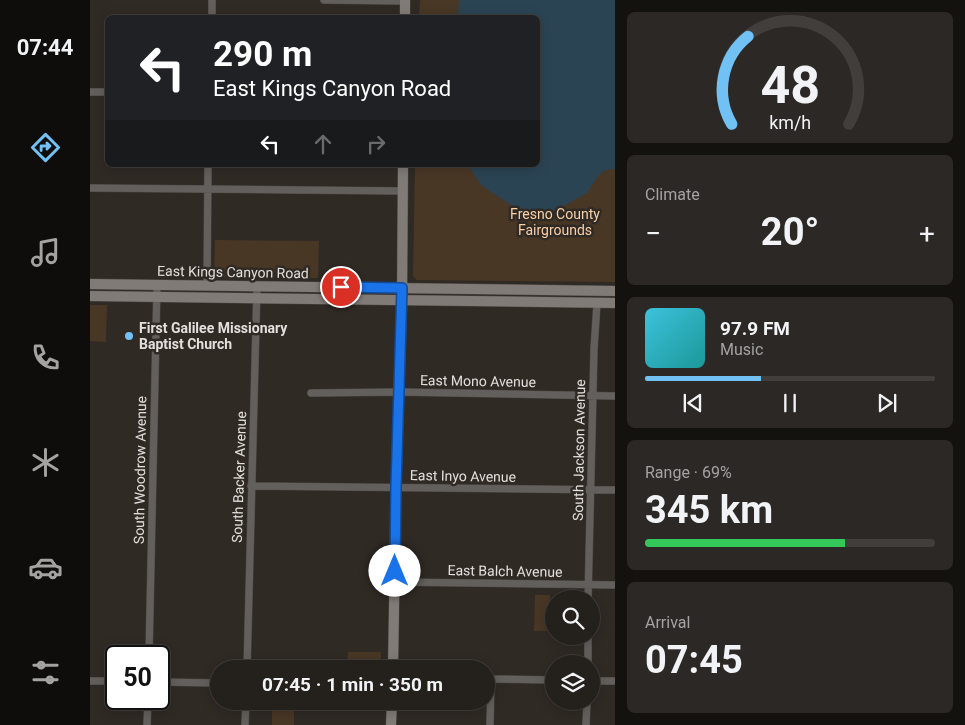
<!DOCTYPE html>
<html lang="en">
<head>
<meta charset="utf-8">
<style>
	body { margin:0; font-family:Roboto,sans-serif; background:#2c2825; color:#f1f3f6; height:100vh; display:flex; flex-direction:column; font-size:19px; white-space:nowrap }
	* { box-sizing:border-box; margin:0 }
	p { font-size:16px; color:#a3a3a3 }
	.icon { flex:none; width:28px; height:28px; fill:none; stroke:currentColor; stroke-width:2; stroke-linecap:round; stroke-linejoin:round }
	.map { position:relative; flex:1; overflow:hidden }
	.sheet { display:flex; flex-direction:column; gap:12px; padding:12px; background:#14120f; width:350px }
	.sheet>* { flex:none }
	.guide { position:absolute; left:15px; top:15px; width:435px; height:152px; border-radius:8px; box-shadow:0 2px 12px #0003,0 0 0 1px #413e3b; background:#202124; color:#fff; overflow:hidden }
	.tools { position:absolute; left:455px; top:590px; display:grid; gap:10px }
	.tools a { display:grid; place-items:center; width:55px; height:55px; border-radius:50%; background:#24201c; box-shadow:0 2px 12px #0003,0 0 0 1px #413e3b; font-size:25px }
	.speed { position:absolute; left:15px; top:645px; display:flex; gap:10px; font-size:25px; font-weight:700; text-align:center }
	.speed>* { display:grid; place-content:center; width:65px; height:65px; border-radius:50%; background:#24201c; box-shadow:0 2px 12px #0003,0 0 0 1px #413e3b; line-height:1 }
	.speed .limit { border:2px solid #111; border-radius:8px; background:#fff; color:#111 }
	.pin { position:absolute; display:grid; place-items:center; width:42px; height:42px; color:#fff; margin:-21px; border:2px solid #fff; border-radius:50%; box-shadow:0 1px 5px #0007 }
	.me { position:absolute; width:55px; margin:-28px; rotate:0deg; stroke-linejoin:round; filter:drop-shadow(0 0 4px #0008) }
	.turn { display:flex; align-items:center; gap:18px; height:105px; padding:0 25px; font-size:22px }
	.turn .icon { width:65px; height:65px; stroke-width:2.5 }
	.turn b { display:block; font-size:35px; line-height:42px }
	.lanes { display:flex; align-items:center; height:48px; padding:0 25px; background:#0003; justify-content:center; gap:25px; direction:ltr }
	.lanes .off { opacity:.35 }
	.big { font-size:38px; font-weight:700; line-height:1.1 }
	.sheet .tile { flex:1; display:flex; flex-direction:column; justify-content:center; gap:8px; min-width:0; padding:0 18px; border-radius:8px; background:#2c2825 }
	.sheet .dial { align-items:center; gap:0 }
	.dial svg { height:130px; overflow:visible; fill:none; stroke:#413e3b; stroke-width:7; stroke-linecap:round; text-anchor:middle }
	.dial text { fill:#f1f3f6; stroke:none }
	.song { display:flex; align-items:center; gap:15px }
	.cover { width:60px; height:60px; border-radius:8px; background:linear-gradient(135deg,hsl(190 70% 55%),hsl(180 70% 35%)) }
	.played { height:5px; border-radius:2px; background:linear-gradient(90deg,#71c1f5 40%,#413e3b 40%) }
	.keys { display:flex; justify-content:space-around; direction:ltr }
	.heat { display:flex; justify-content:space-between; align-items:center; font-size:28px; direction:ltr }
	.charge { height:8px; border-radius:4px; background:linear-gradient(90deg,#34c759 69%,#413e3b 0) }
	.trip { position:absolute; left:120px; top:660px; width:285px; height:50px; border-radius:25px; background:#24201c; box-shadow:0 2px 12px #0003,0 0 0 1px #413e3b; font-weight:700; line-height:50px; text-align:center }
	main { display:flex; flex:1; min-height:0 }
	.dock { display:flex; flex-direction:column; width:90px; justify-content:space-around; align-items:center; background:#0e0d0b; color:#a3a3a3 }
	.dock .icon { width:35px; height:35px }
	.dock .active { color:#71c1f5 }
	.dock b { font-size:22px; color:#f1f3f6 }
	.map>svg:first-child { display:block }
	.green { fill:#493725 }
	.water { fill:#2b4454 }
	.lines { fill:none; stroke-linecap:round; stroke-linejoin:round }
	.street-casing { stroke:#4d4742; stroke-width:8 }
	.secondary-casing { stroke:#4d4742; stroke-width:11 }
	.street { stroke:#625f5c; stroke-width:7 }
	.secondary { stroke:#807b77; stroke-width:10 }
	.route-casing { stroke:#114b97; stroke-width:12 }
	.route { stroke:#1a73e8; stroke-width:9 }
	.poi-dot { fill:#71c1f5; stroke:#302a25; stroke-width:2 }
	.labels { text-anchor:middle; stroke-width:5; stroke-linejoin:round; paint-order:stroke }
	.park-label { font-size:14px; fill:#f9cfa6; stroke:#302a25 }
	.street-label { font-size:14px; fill:#e3dfdc; stroke:#302a25 }
	.poi-label { font-size:14px; font-weight:bold; fill:#e3dfdc; stroke:#302a25; text-anchor:start }
</style>
</head>
<body>
<main>
<nav class="dock">
<b>07:44</b>
<svg class="icon active" aria-label="directions" viewBox="0 0 24 24"><path d="M12 3l9 9-9 9-9-9zM9 14v-3h6M13 9l2 2-2 2"/></svg>
<svg class="icon" aria-label="music" viewBox="0 0 24 24"><path d="M9 18V5l10-2v13"/><circle cx="6" cy="18" r="3"/><circle cx="16" cy="16" r="3"/></svg>
<svg class="icon" aria-label="phone" viewBox="0 0 24 24"><path d="M5 4h4l2 5-3 2q2 4 5 5l2-3 5 2v4C11 20 4 13 5 4z"/></svg>
<svg class="icon" aria-label="climate" viewBox="0 0 24 24"><path d="M12 3v18M4 7l16 10M4 17L20 7"/></svg>
<svg class="icon" aria-label="car" viewBox="0 0 24 24"><path d="M5 17H2v-5l4-1 3-4h7l3 4 3 1v5h-3M9 17h6M6 11h13"/><circle cx="7" cy="17" r="2"/><circle cx="17" cy="17" r="2"/></svg>
<svg class="icon" aria-label="filters" viewBox="0 0 24 24"><path d="M4 7h16M4 17h16"/><circle cx="9" cy="7" r="2"/><circle cx="15" cy="17" r="2"/></svg>
</nav>
<div class="map">
<svg width="525" height="725" viewBox="0 0 525 725">
	<rect width="100%" height="100%" fill="#302a25"/>
	<path class="green" d="M330 0H525V282L327 280 323 276 325 165H448V18L329 17Z
		M125 240 229 241 228 278 124 277Z
		M0 305H17L16 342 0 341Z
		M445 595H460L459 631H444Z
		M258 652H291V669H257Z
		M182 701H204V725H182Z"/>
	<path class="water" d="M369 0H525V169L515 170 508 176 497 193 457 215 440 214 421 205 391 185 378 165H448V18L368 17Z"/>
	<g class="lines">
		<g class="street-casing">
			<path id="street" d="M234 0 315 1
				M122 18V0
				M0 92H18
				M0 188 312 191
				M117 285 118 165
				M221 393 310 392 525 396
				M161 486 525 490
				M305 582 525 585
				M498 599 504 349 507 303
				M59 656 67 285
				M498 664V636
				M157 669 167 286
				M396 679 464 680
				M0 681H26
				M501 681H525
				M69 682 129 683
				M57 725 58 699
				M155 725 156 701
				M400 725 401 679
				M496 725 497 701"/>
		</g>
		<g class="secondary-casing">
			<path id="secondary" d="M315 18V0
				M0 284 525 291
				M0 296 525 303
				M303 669 306 487 312 300 313 165
				M301 725 302 701"/>
		</g>
		<use href="#street" class="street"/>
		<use href="#secondary" class="secondary"/>
	</g>
	<g class="lines">
		<g class="route-casing">
			<path id="route" d="M251 287 312 288 306 487 305 571"/>
		</g>
		<use href="#route" class="route"/>
	</g>
	<circle class="poi-dot" cx="39" cy="336" r="5"/>
	<g class="labels">
		<g class="park-label">
			<text x="465" y="219">Fresno County<tspan x="465" dy="16">Fairgrounds</tspan></text>
		</g>
		<g class="street-label">
			<text transform="translate(143 272) rotate(1)" y="5">East Kings Canyon Road</text>
			<text transform="translate(388 381) rotate(1)" y="5">East Mono Avenue</text>
			<text transform="translate(489 450) rotate(-89)" y="5">South Jackson Avenue</text>
			<text transform="translate(50 470) rotate(-89)" y="5">South Woodrow Avenue</text>
			<text transform="translate(373 476) rotate(1)" y="5">East Inyo Avenue</text>
			<text transform="translate(149 477) rotate(-88)" y="5">South Backer Avenue</text>
			<text transform="translate(415 571) rotate(1)" y="5">East Balch Avenue</text>
		</g>
		<g class="poi-label">
			<text x="49" y="333">First Galilee Missionary<tspan x="49" dy="16">Baptist Church</tspan></text>
		</g>
	</g>
</svg>
<div class="tools">
<a><svg class="icon" aria-label="search" viewBox="0 0 24 24"><circle cx="10" cy="10" r="6"/><path d="M15 15l6 6"/></svg></a>
<a><svg class="icon" aria-label="layers" viewBox="0 0 24 24"><path d="M12 4l9 5-9 5-9-5zM3 14l9 5 9-5"/></svg></a>
</div>
<div class="speed"><div class="limit">50</div></div>
<div class="pin" style="left:251px;top:287px;background:#d93025"><svg class="icon" aria-label="arrive" viewBox="0 0 24 24"><path d="M6 21V4h12l-3 4 3 4H6"/></svg></div>
<svg class="me" style="left:305px;top:571px" viewBox="-20 -20 40 40"><circle r="19" fill="#fff"/><path d="M0-13L10 11 0 6-10 11z" fill="#1a73e8"/></svg>
<div class="trip">07:45 · 1 min · 350 m</div>
<div class="guide">
<div class="turn"><svg class="icon" aria-label="left" viewBox="0 0 24 24"><path d="M17 20v-9H6M10 6l-5 5 5 5"/></svg><div><b>290 m</b>East Kings Canyon Road</div></div>
<div class="lanes"><svg class="icon" aria-label="left" viewBox="0 0 24 24"><path d="M17 20v-9H6M10 6l-5 5 5 5"/></svg><svg class="icon off" aria-label="ahead" viewBox="0 0 24 24"><path d="M12 20V5M6 11l6-6 6 6"/></svg><svg class="icon off" aria-label="right" viewBox="0 0 24 24"><path d="M7 20v-9h11M14 6l5 5-5 5"/></svg></div>
</div>
</div>
<section class="sheet">
<div class="tile dial"><svg viewBox="0 0 100 80">
<path d="M14 69A42 42 0 1 1 86 69"/>
<path d="M14 69A42 42 0 0 1 24 15" stroke="#71c1f5"/>
<text x="50" y="56" font-size="32" font-weight="700">48</text>
<text x="50" y="72" font-size="11">km/h</text>
</svg></div>
<div class="tile"><p>Climate</p>
<div class="heat"><a>−</a><b class="big">20°</b><a>+</a></div>
</div>
<div class="tile">
<div class="song"><i class="cover"></i><div><b>97.9 FM</b><p>Music</p></div></div>
<div class="played"></div>
<div class="keys"><svg class="icon" aria-label="previous" viewBox="0 0 24 24"><path d="M18 5L8 12l10 7zM5 5v14"/></svg><svg class="icon" aria-label="pause" viewBox="0 0 24 24"><path d="M8 5v14M16 5v14"/></svg><svg class="icon" aria-label="next" viewBox="0 0 24 24"><path d="M6 5l10 7-10 7zM19 5v14"/></svg></div>
</div>
<div class="tile"><p>Range · 69%</p><b class="big">345 km</b><div class="charge"></div></div>
<div class="tile"><p>Arrival</p><b class="big">07:45</b></div>
</section>
</main>
</body>
</html>
